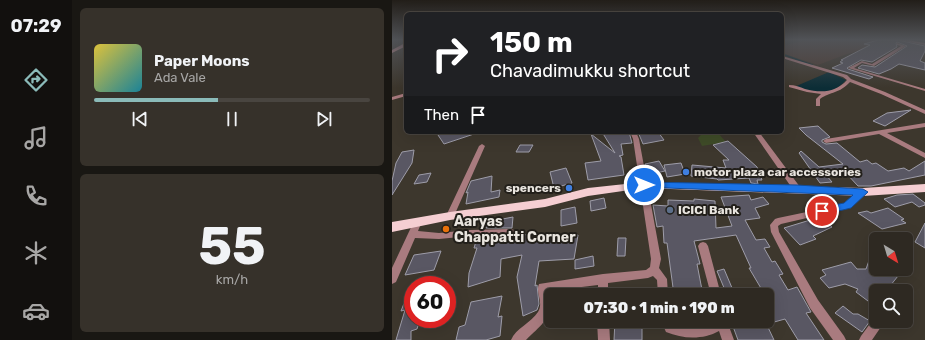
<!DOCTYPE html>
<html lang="en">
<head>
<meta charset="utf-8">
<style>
	body { margin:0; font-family:Rubik,sans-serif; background:#36312a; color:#f1f3f6; height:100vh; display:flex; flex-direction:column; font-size:15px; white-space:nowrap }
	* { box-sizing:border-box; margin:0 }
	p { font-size:13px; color:#a7a6a5 }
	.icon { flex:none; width:22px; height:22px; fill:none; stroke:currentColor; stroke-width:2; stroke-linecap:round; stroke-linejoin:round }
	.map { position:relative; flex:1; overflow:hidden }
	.drawer { display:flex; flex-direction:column; gap:8px; padding:8px; background:#191713; width:320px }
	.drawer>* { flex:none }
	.hud { position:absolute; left:12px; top:12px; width:380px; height:122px; border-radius:6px; box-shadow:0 4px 16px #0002,0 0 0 1px #494540; background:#202124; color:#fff; overflow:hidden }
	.needle { width:26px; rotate:142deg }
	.buttons { position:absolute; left:477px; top:232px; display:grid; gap:8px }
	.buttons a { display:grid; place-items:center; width:44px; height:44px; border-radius:6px; background:#2e2922; box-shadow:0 4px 16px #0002,0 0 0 1px #494540; font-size:20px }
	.speed { position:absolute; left:12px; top:276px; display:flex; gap:8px; font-size:20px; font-weight:700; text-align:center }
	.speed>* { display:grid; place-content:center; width:52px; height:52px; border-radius:50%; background:#2e2922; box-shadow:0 4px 16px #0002,0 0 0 1px #494540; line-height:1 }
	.speed .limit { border:6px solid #d22; background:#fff; color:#111 }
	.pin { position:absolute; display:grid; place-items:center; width:34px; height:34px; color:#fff; margin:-17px; border:2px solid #fff; border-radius:50%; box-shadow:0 1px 4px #0007 }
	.me { position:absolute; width:44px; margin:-22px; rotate:90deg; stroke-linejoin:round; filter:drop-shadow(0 0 3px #0008) }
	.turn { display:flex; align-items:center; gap:14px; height:84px; padding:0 20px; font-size:18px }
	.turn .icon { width:52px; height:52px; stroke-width:2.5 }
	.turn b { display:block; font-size:28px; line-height:34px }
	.then { display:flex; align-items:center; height:38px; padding:0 20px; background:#0003; gap:8px; font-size:15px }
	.drawer .widget { flex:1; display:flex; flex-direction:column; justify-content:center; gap:6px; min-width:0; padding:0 14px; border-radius:6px; background:#36312a }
	.drawer .dial { align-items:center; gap:0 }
	.dial b { font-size:52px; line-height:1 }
	.song { display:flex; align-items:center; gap:12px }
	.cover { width:48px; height:48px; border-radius:6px; background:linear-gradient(135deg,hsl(50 70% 55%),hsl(190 70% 35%)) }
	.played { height:4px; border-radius:2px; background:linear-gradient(90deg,#8bbbb9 45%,#494540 45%) }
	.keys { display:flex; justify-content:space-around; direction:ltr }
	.trip { position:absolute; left:152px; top:288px; width:230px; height:40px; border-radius:6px; background:#2e2922; box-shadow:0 4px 16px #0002,0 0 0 1px #494540; font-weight:800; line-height:40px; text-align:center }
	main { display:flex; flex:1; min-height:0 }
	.menu { display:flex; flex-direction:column; width:72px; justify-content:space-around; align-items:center; background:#12100e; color:#a7a6a5 }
	.menu .icon { width:28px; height:28px }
	.menu .on { color:#8bbbb9 }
	.menu b { font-size:18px; color:#f1f3f6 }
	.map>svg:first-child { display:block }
	.education { fill:#4d3b32 }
	.green { fill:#3f4c28 }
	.water { fill:#0b2d36 }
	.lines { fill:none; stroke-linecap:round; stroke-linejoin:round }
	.stream { stroke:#0b2d36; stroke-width:1.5 }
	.building { fill:#595763; stroke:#9e9da9 }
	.minor { fill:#a97b7f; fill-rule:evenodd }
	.secondary { fill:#e99fa7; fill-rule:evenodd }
	.primary { fill:#f5ced2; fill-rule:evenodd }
	.route { fill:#1a73e8; stroke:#114b97 }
	.shop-dot { fill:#3f7fe0; stroke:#221f1a; stroke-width:1.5 }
	.service-dot { fill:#5c6f8a; stroke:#221f1a; stroke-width:1.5 }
	.food-dot { fill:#e8710a; stroke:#221f1a; stroke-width:1.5 }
	.labels { text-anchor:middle; stroke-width:4; stroke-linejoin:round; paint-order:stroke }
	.poi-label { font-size:12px; font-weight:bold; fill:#e9e5df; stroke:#221f1a; text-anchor:start }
	.near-poi-label { font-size:14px; font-weight:bold; fill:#e9e5df; stroke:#221f1a; text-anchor:start }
</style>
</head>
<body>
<main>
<nav class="menu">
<b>07:29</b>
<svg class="icon on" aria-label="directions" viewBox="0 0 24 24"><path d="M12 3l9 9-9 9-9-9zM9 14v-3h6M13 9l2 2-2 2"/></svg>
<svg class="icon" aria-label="music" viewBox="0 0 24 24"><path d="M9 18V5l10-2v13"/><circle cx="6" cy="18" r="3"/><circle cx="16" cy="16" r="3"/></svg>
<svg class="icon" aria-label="phone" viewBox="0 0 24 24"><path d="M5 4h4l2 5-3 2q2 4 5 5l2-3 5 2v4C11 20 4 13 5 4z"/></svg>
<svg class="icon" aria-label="climate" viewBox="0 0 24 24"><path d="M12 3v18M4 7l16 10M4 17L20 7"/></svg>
<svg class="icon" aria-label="car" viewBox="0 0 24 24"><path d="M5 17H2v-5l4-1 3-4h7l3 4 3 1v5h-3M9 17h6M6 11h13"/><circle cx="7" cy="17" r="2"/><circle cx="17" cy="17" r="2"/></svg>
</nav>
<section class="drawer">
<div class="widget">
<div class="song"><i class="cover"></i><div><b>Paper Moons</b><p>Ada Vale</p></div></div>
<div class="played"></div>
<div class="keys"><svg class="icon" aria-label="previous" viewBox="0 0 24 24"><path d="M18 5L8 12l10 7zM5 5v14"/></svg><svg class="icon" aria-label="pause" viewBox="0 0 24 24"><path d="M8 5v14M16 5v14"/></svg><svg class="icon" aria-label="next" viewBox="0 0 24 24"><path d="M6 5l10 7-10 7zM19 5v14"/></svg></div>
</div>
<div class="widget dial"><b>55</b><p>km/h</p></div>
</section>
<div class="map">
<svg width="533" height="340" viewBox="0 0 533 340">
	<rect width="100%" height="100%" fill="#3d372d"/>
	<path class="education" d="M416 40H507L504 43 455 54 426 65 390 53V46Z"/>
	<path class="green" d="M325 132 334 142 310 146 306 138 309 135Z"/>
	<path class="water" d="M437 72 454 80C438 98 423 94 402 87Z"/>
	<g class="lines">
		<path class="stream" d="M390 54 420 65"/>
	</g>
	<path class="building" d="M486 40H506L533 46V51L528 61 533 63V70L507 64 499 69 487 74 466 68 470 65 483 67 515 46 505 42 504 43 505 47 480 62 469 60 455 68 456 69 481 77 477 79 440 68 451 63 448 62 451 60H449L478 45 472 44Z
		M519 110 493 126 481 121 495 113Z
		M426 126 438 137 430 140V142L434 144 445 143 468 162 475 160 480 164 484 163 496 171 512 168 517 171 533 161V175L479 186H466L453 172 434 175 440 182 428 183 407 153 409 151 427 167 451 164 414 135 407 128Z
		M44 132H85V133L52 144Z
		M210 132H237L240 143 229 144 231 155 227 156 229 157 232 175 196 180 193 163 209 161 199 134 223 153Z
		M246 132H266L272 140 251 144Z
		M336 141 365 167 370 180H365L366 184 359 183 357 178 326 180 325 179 299 176 300 165 334 168 331 160H337L321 145Z
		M128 145H141L137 152H124Z
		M22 150 20 163 0 195V181L4 163 10 152Z
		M267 161 273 171 259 174 253 164Z
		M289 163 293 174 275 177 272 165Z
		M174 168 180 183 162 188 158 172Z
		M39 173 35 182 22 184 27 175Z
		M100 176 99 192 108 190 107 197 74 204 76 192 74 193 79 181Z
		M521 194 533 203V205L527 207 520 202 503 207 492 199 505 195Z
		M357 195 359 200 371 197 377 204 363 208 368 218 353 220 364 240 373 239 378 247 372 248 380 262 383 261 391 274 387 275 396 290 405 287 419 312 414 313 432 340H406L393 319 375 324V295H373L357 268H359L344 235 302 241 308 264H305L311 295H282L275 243H272L271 226 265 227 261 205 276 206V200L302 201V199L323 201 324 228 340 226 329 197Z
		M212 198 214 208 199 211 198 201Z
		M183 207 185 223 169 226V210Z
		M496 208 512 219 509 220 514 223 490 229 466 213 475 211 479 213Z
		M121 217 120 228H94L95 222Z
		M428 217 440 227 421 236 424 239 408 245 392 228Z
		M533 223V248L523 242Z
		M145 234V238L186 235 182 259 147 261 143 286 145 285 147 304 145 310 131 316 125 277 130 255 109 259 108 277 76 287 77 273 85 248H82L85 238Z
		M226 238H234L233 256H225Z
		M483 244 484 269H508L506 276 494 291H484V307L464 292 466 289 453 284 437 288 428 278 434 275 430 270 459 262 465 269H474Z
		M49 251 42 270 13 275 22 255Z
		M201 256 202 266 183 269V260Z
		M332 269 343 295H335L325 271Z
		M21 295V319H28L25 329 19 331V340H4L13 310 9 311 15 296Z
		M110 296 106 317 110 316 108 336 94 340H64L67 327 73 325 79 302Z
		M451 306 461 314H466L478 321 470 332 443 313Z
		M223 321H250V340H222Z
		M339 321H373L382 340H346Z"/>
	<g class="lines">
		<path class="minor" d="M507 40H516L533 43V45Z
			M505 43 514 46 482 66 470 63 462 68 533 89V91L456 68 470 61 480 64 509 46 505 45Z
			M390 56 455 75 459 79 493 92 533 110V114L489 94 458 82C447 94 439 91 428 99V106H424V99L429 94 415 92 397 87V85C403 85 408 87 413 89 429 93 443 93 455 80L451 77 390 58Z
			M14 93V96L0 100V97Z
			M533 123V127L495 133 533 153V158L487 134 434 143 431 141 434 139Z
			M238 132H244L247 139 269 259 267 268 275 279 276 295H266L265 280 261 276 256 278 216 283V295H206V285L157 291C164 316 150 324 134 340H119C124 328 139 323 146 312 152 302 143 292 147 284L211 274 254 270 258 267 259 259 241 139Z
			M361 132H367L408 187 409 189 408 191H402Z
			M90 144 93 146 62 216 61 218 58 219 55 218 54 216 87 146Z
			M471 189 474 190 475 192 474 194 458 208 389 224 386 226 387 232 426 300 452 336 454 340H441L418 308 379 232 378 225 383 219 386 218 453 204 468 190Z
			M26 218 29 219 30 221 26 231 47 233 78 230 119 229 122 230 123 232 122 234 119 235 78 236 47 239 23 238 4 282 0 284V268L22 221 23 219Z
			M311 242 314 243 316 246 329 295H319L306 246 308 243Z
			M483 317H484V321H493L480 340H467L469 336Z
			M205 321H217L218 340H206Z
			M269 321H281L282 323 284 324 305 327 316 325 321 321H335L342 340H330L327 331C311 340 291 339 274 332Z"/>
		<path class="secondary" d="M13 43H14V46L0 53V50Z"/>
		<path class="primary" d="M252 182 471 188 533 184V192L471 196 252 188 196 196 153 207 58 220 0 232V222L58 212 153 199 196 188Z"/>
	</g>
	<linearGradient id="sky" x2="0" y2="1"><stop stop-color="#221e19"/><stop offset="0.45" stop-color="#515357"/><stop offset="1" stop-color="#515357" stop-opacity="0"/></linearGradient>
	<rect width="533" height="88" fill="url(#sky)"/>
	<path class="route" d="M252 182 405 185 471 189 476 192 459 208 430 215 427 213 425 211 427 208 452 203 461 195 248 187 247 185Z"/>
	<g class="shop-dot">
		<circle cx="294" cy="172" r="4"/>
		<circle cx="177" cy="188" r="4"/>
	</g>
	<circle class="service-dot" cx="278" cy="210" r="4"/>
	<circle class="food-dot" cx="54" cy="229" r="4"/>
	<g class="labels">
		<g class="poi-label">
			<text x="302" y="176">motor plaza car accessories</text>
			<text x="169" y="192" text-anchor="end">spencers</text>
			<text x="286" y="214">ICICI Bank</text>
		</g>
		<g class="near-poi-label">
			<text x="62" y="226">Aaryas<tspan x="62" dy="16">Chappatti Corner</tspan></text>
		</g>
	</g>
</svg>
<div class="buttons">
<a><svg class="needle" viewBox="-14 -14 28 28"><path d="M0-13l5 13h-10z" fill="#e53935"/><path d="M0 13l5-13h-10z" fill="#a7a6a5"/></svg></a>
<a><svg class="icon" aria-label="search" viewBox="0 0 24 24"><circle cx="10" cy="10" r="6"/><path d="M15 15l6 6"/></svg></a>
</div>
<div class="speed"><div class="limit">60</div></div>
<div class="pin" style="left:430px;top:211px;background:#d93025"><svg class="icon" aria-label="arrive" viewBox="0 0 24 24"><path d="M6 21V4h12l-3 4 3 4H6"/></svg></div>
<svg class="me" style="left:252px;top:185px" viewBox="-20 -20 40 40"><circle r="17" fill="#1a73e8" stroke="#fff" stroke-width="3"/><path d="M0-11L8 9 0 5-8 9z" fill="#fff"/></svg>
<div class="trip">07:30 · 1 min · 190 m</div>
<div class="hud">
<div class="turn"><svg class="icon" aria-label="right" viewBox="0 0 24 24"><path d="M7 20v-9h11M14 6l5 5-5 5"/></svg><div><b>150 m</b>Chavadimukku shortcut</div></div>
<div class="then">Then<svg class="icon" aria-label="arrive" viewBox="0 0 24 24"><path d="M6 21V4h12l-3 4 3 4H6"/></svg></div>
</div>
</div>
</main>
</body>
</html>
